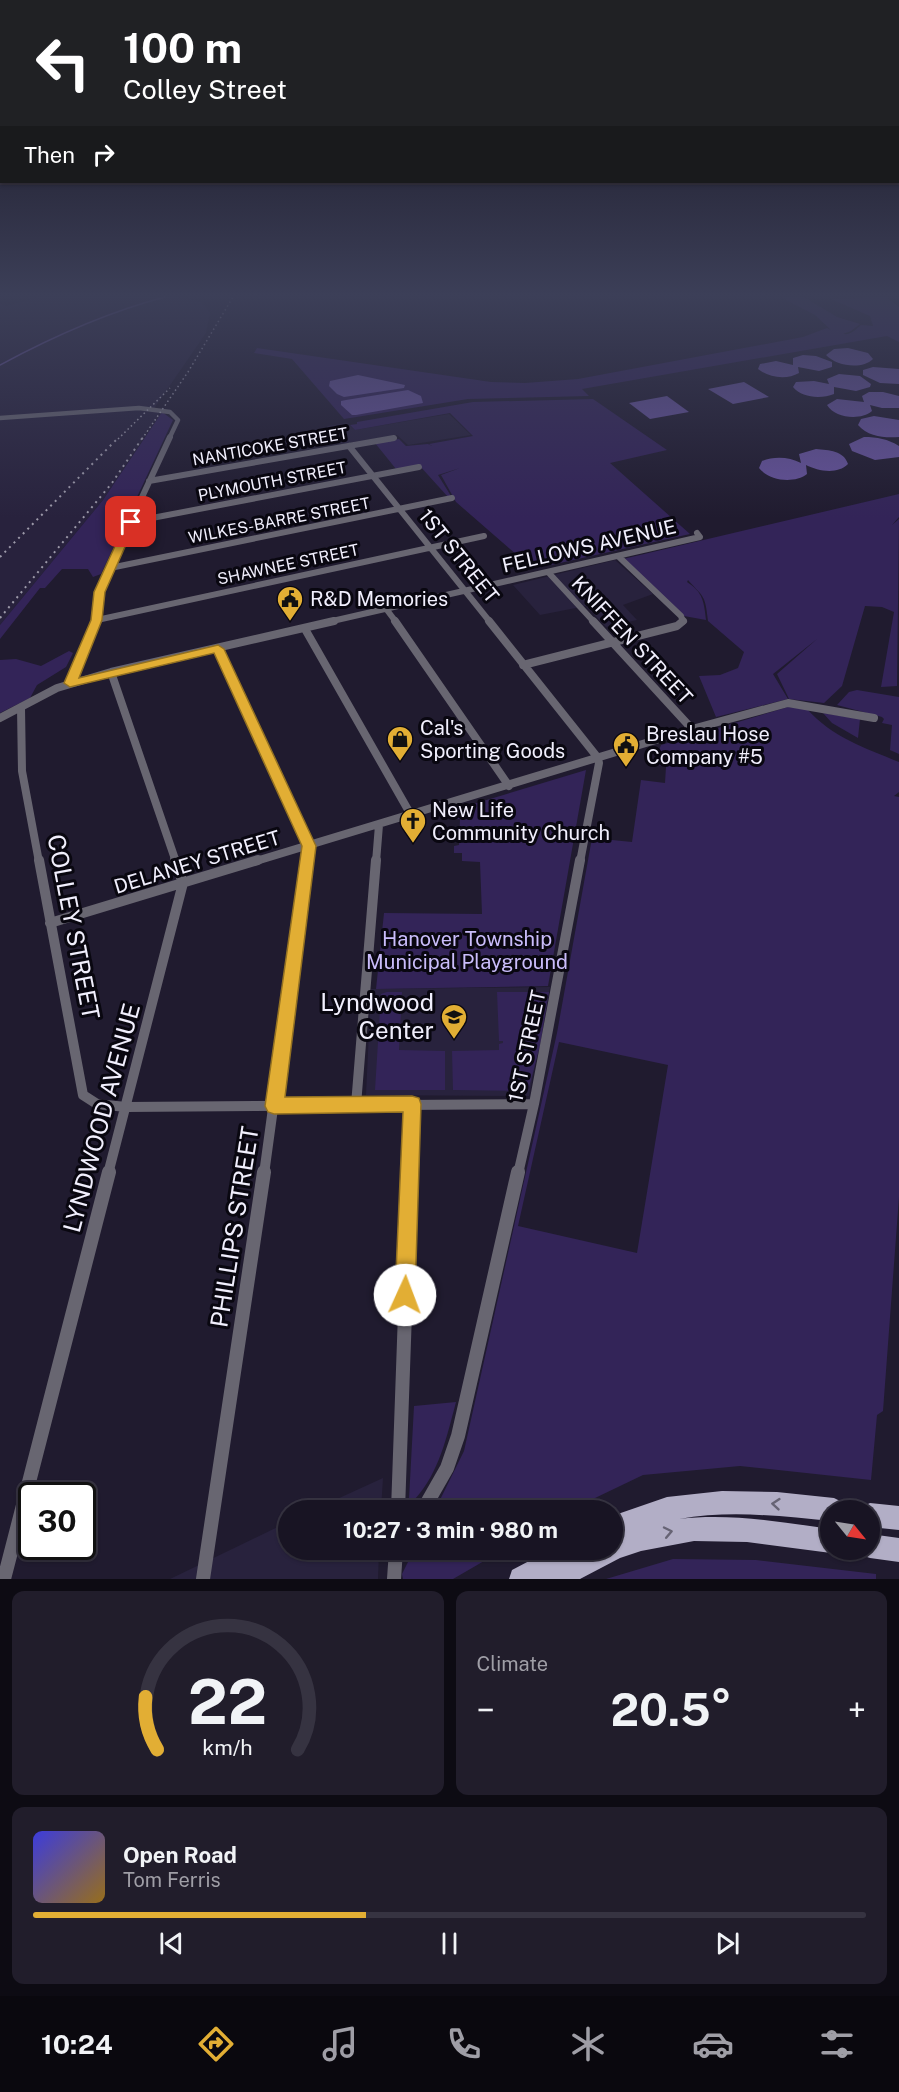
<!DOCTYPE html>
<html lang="en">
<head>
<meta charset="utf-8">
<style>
	body { margin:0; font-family:"Public Sans",sans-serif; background:#211d2b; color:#f1f3f6; height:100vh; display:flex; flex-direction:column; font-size:22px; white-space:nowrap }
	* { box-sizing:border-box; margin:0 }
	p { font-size:20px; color:#9f9ea6 }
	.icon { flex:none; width:33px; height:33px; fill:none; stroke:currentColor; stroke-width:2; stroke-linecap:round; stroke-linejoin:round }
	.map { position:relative; height:1579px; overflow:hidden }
	.side { display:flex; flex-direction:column; gap:12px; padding:12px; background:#0d0b13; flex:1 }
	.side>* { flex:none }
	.guide { position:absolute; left:0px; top:0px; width:900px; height:183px; box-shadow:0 2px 4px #0004,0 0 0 2px #363341; background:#202124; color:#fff; overflow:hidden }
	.needle { width:39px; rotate:120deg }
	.tools { position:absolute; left:820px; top:1500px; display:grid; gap:12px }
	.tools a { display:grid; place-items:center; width:60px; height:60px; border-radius:50%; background:#181423; box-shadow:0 2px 4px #0004,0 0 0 2px #363341; font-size:30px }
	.speed { position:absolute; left:18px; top:1482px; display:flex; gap:12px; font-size:30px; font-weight:700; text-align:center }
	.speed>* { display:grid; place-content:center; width:78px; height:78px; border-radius:50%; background:#181423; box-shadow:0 2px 4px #0004,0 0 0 2px #363341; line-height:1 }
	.speed .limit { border:3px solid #111; border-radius:9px; background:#fff; color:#111 }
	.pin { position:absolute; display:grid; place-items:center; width:51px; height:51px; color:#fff; margin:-26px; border-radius:12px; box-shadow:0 3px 9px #0006 }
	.me { position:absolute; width:66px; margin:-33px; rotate:2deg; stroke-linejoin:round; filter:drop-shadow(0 0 4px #0008) }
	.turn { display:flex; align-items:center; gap:21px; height:126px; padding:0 24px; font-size:27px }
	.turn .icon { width:78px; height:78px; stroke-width:2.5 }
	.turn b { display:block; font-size:42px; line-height:51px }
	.then { display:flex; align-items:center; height:57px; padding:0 24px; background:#0003; gap:12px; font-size:22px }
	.big { font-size:45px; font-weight:700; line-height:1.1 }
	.side .widget { flex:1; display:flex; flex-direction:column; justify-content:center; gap:9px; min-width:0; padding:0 21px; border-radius:12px; background:#211d2b }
	.side .dial { align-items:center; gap:0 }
	.dial svg { height:156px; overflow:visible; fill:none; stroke:#363341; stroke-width:7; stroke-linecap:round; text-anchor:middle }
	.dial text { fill:#f1f3f6; stroke:none }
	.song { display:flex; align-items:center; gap:18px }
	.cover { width:72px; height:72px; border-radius:9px; background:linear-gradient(135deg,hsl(240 70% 55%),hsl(40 70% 35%)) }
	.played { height:6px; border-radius:3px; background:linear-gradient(90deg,#e2ae34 40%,#363341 40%) }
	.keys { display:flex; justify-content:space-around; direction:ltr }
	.heat { display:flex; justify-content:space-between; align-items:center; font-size:33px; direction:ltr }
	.side .tiles { flex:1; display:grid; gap:12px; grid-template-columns:1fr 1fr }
	.widget:last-child { grid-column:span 2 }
	.trip { position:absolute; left:278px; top:1500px; width:345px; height:60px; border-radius:30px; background:#181423; box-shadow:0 2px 4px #0004,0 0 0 2px #363341; font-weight:700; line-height:60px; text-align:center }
	.tab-bar { display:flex; height:96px; justify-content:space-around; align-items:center; background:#0a080e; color:#9f9ea6 }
	.tab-bar .icon { width:42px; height:42px }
	.tab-bar .selected { color:#e2ae34 }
	.tab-bar b { font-size:27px; color:#f1f3f6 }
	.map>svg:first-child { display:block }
	.built { fill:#28223d }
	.green { fill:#332458; fill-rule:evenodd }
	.water { fill:#65529a }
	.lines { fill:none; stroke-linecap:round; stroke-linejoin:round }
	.stream { stroke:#65529a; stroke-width:1.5 }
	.street-far4 { stroke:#686671; stroke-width:4.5 }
	.street-far3 { stroke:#686671; stroke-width:6 }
	.street-far2 { stroke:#686671; stroke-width:8 }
	.street-far1 { stroke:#686671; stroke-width:10 }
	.street { stroke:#686671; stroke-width:14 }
	.primary { fill:#b2aec6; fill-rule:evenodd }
	.rail-far1 { stroke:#9d9aaa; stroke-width:1.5; stroke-dasharray:1.5 3; stroke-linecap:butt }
	.rail { stroke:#9d9aaa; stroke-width:2; stroke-dasharray:2 4.5; stroke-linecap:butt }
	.oneway { stroke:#666374 }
	.route { fill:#e2ae34; stroke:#937122; stroke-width:1.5 }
	.labels { text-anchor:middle; stroke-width:6; stroke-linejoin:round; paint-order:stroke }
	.far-street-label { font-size:16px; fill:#f1effd; stroke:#090710 }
	.street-label { font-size:20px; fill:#f1effd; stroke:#090710 }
	.poi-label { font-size:20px; fill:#f1effd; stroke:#090710; text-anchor:start }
	.park-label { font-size:20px; fill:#cabdfb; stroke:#090710 }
	.near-street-label { font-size:24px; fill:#f1effd; stroke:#090710 }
	.near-poi-label { font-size:24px; fill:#f1effd; stroke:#090710; text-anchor:end }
</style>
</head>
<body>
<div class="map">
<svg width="899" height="1579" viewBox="0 0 899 1579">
	<rect width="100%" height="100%" fill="#201b2f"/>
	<path class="built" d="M40 297H178L202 302 210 313 206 333 153 410 161 412 103 500 0 625V303L6 306Z
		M449 414 471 435 408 445 397 435 342 444 327 426 347 423 355 430Z
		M615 560 653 594 623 605 637 620 606 627 586 606 540 615 513 585Z
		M550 987 529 1096 366 1095 371 989Z
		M383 1478 381 1510H313Z
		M288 1522V1550H379L378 1579H170Z"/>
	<path class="green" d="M785 297H804L837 317 860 324 851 331 843 334C851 335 855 330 861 325L873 326 870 316 831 299 886 297 899 307V342L887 336 582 389 589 396 468 399 344 419 292 359 254 353 257 348 491 382 525 383 578 379 803 337 827 328 831 330 815 315 786 300Z
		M593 399 667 450 610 463 690 534 533 569 456 502 441 475 460 468 438 475 451 496 448 497 419 465 396 469 375 443 399 439 406 446 428 444 432 446 429 444 473 436 450 413 355 430 350 425 357 424V422L473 402Z
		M162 412 173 420 101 574 93 577 88 569H62L45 588H40L0 639V625L103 500Z
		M899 494V517L892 525 899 519 897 686 881 687 894 612 882 607 865 606 842 686 824 703 789 699 777 674 817 639 773 674 788 699 716 717 699 676 720 675 738 668 744 652 708 621C705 594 704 598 688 580L687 582C703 592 704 602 706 620L684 616 623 559Z
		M69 651 73 653 66 667 37 685 30 698 0 713V660L16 659 41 666Z
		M857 690 899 697V754L890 750 892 725 882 723 884 719 882 717 837 705 849 692Z
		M788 707 807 709C832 737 865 748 899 762V792L894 796 899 797V1197L883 1411 877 1415 871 1480 740 1466 643 1475 570 1510H435L464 1451 557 1033 592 838 632 842 641 780 665 783 666 767 654 764 661 745ZM559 1042 668 1065 637 1253 518 1226Z
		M823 713 860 719 858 738 832 723Z
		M586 770 548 986 376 989 384 913 482 914 480 862 462 861V853H454V846L459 845 460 819H450V811Z
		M387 992H402L399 1050 445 1051V1090H375L381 994Z
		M497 992H549L540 1046 528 1091 453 1090 452 1051 499 1050V1044L503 1043V1041H499Z
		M456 1402C447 1436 439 1473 415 1499H409L414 1406Z
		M414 1550H503L453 1579H403L402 1574Z
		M673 1559 756 1560 876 1574V1579H606Z"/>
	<path class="water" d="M848 348 868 353 873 359C862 370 836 366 826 355L834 349Z
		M803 355 816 356 832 362V367L819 371 798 367 799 373C787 380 769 378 758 369L760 364 776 361 793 365V358Z
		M873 367 899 369V384L880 383 863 375V370Z
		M839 374 860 376 871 384 870 387 856 391 834 387V394C821 399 802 398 793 387L796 382 814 381 829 384 827 379Z
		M358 375 405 385 404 388 344 397 337 394 329 386 330 381Z
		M744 382 769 397 733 404 708 389Z
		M408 390 421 396 423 403 356 415H352L341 405V401L346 400Z
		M869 392H883L899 396V408H882L870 405 872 411C860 421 835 418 827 405L837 399 864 402 862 396Z
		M667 396 689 412 650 419 629 403Z
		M874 416 899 420V437C885 438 868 437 858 425L861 419Z
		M864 437C877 437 888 439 899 446V457L875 460 852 451 849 444Z
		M816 449C829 450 844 451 848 464 837 475 818 471 806 465L807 474C794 484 769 481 759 468L762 461C775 456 789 457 801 463L799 454Z"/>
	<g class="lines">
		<path class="stream" d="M0 365C52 337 108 312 165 297"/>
		<path class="street-far4" d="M0 418 139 408 170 412 178 420 169 439
			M390 439 394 438"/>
		<path class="street-far3" d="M349 446 490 622
			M149 481 394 438
			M131 522 419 467
			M618 556 681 616 683 622
			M110 568 452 498
			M548 572 594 622
			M387 610 396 622
			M97 620 484 536
			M96 622 99 592 103 581 170 437
			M328 622 700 537 697 533"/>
		<path class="street-far2" d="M395 621 509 786
			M489 621 598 758 599 763 580 862
			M593 621 692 729
			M305 629 411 815
			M218 649 309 846 307 862
			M523 665 677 626 683 621
			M111 672 176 862
			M70 683 97 621
			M21 708 22 771 39 862
			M0 718 57 688 111 672 334 621
			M253 862 692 729 788 703 874 718
			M376 862 379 825"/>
		<path class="street-far1" d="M39 860 83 1095 97 1104 126 1107 534 1104
			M50 923 258 860
			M356 1105 376 860
			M108 1174 183 883 175 860
			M264 1174 307 860
			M410 1174 412 1104
			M518 1174 534 1104 580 860"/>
		<path class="street" d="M398 1510 410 1172
			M423 1510 447 1468 458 1436 518 1172
			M4 1579 109 1172
			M203 1579 264 1172
			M394 1579 396 1550"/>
		<path class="primary" d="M722 1491 777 1492 834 1498 842 1502 846 1510H831V1521C780 1516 730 1510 679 1519 730 1513 781 1522 831 1529V1550H840L831 1553 747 1542 694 1541 641 1551 620 1558 580 1579H509L512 1570 550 1550H612V1516L667 1497Z
			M870 1503 899 1506V1530L870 1527V1510H860L862 1507Z
			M870 1534 899 1538V1562L870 1558 861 1555 859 1550H870Z"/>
		<path class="rail-far1" d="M118 439 170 388
			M142 439 188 372 233 297"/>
		<path class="rail" d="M0 557 119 437
			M0 618 112 483 143 437"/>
	</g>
	<defs><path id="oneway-chevron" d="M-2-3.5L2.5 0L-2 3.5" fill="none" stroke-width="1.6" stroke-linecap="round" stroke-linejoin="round" transform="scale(1.5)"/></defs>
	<g class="oneway">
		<use href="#oneway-chevron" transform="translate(776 1504) rotate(-175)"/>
		<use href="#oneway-chevron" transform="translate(668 1532) rotate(-12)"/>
	</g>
	<linearGradient id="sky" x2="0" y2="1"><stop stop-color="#120f1a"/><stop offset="0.57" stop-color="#3c3f58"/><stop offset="1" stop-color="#3c3f58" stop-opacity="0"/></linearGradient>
	<rect width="899" height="518" fill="url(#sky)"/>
	<path class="route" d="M131 519 136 522 105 592 102 620 79 678 218 645 224 649 316 846 285 1097 412 1096 419 1098 421 1104 415 1295 412 1302 405 1306 398 1302 395 1295 403 1112 274 1114 268 1112 265 1106 302 846 214 653 70 687 64 683 91 620 94 592 126 522Z"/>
	<defs>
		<g id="civic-pin" transform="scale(1.35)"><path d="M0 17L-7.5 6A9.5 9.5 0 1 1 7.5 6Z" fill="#e2ae34" stroke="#090710"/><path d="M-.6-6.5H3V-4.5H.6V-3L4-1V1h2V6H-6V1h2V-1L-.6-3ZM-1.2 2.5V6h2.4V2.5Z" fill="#111"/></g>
		<g id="shop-pin" transform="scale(1.35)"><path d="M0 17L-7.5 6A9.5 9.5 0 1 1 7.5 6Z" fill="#e2ae34" stroke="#090710"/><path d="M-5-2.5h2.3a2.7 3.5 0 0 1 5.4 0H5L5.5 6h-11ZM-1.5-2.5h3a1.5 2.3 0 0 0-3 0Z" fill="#111"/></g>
		<g id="church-pin" transform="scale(1.35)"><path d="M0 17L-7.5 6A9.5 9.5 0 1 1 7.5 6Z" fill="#e2ae34" stroke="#090710"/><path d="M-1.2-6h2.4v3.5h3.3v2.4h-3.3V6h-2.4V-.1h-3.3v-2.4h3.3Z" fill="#111"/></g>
		<g id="school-pin" transform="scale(1.35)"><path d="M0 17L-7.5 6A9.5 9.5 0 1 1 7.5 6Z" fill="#e2ae34" stroke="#090710"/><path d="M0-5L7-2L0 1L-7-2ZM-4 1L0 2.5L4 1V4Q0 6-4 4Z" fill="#111"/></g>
	</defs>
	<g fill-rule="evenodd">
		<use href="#civic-pin" x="290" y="599"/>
		<use href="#shop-pin" x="400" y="739"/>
		<use href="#civic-pin" x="626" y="745"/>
		<use href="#church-pin" x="413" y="821"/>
		<use href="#school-pin" x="454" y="1017"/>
	</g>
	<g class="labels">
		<g class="far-street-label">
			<text transform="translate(270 446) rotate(-10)" y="6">NANTICOKE STREET</text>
			<text transform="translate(272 481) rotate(-11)" y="6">PLYMOUTH STREET</text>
			<text transform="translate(279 520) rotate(-11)" y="6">WILKES-BARRE STREET</text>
			<text transform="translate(288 564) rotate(-12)" y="6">SHAWNEE STREET</text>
		</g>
		<g class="street-label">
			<text transform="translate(589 546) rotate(-13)" y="7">FELLOWS AVENUE</text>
			<text transform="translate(459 556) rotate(51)" y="7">1ST STREET</text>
			<text transform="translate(632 640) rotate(47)" y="7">KNIFFEN STREET</text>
			<text transform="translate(197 862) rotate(-17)" y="7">DELANEY STREET</text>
			<text transform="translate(527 1046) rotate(-78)" y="7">1ST STREET</text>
		</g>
		<g class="poi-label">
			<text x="310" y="606">R&amp;D Memories</text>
			<text x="420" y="735">Cal's<tspan x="420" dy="23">Sporting Goods</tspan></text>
			<text x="646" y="741">Breslau Hose<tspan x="646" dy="23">Company #5</tspan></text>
			<text x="432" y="817">New Life<tspan x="432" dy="23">Community Church</tspan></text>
		</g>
		<g class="park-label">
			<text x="467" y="946">Hanover Township<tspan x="467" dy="23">Municipal Playground</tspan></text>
		</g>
		<g class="near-street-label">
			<text transform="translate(73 927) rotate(79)" y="8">COLLEY STREET</text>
			<text transform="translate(102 1118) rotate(-75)" y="8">LYNDWOOD AVENUE</text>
			<text transform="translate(235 1227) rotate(-81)" y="8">PHILLIPS STREET</text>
		</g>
		<g class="near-poi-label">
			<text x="434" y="1011">Lyndwood<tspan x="434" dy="28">Center</tspan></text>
		</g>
	</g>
</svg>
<div class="tools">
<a><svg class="needle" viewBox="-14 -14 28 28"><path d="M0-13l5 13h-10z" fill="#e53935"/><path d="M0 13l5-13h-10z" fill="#9f9ea6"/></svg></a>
</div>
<div class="speed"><div class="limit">30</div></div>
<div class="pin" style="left:131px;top:522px;background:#d93025"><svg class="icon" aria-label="arrive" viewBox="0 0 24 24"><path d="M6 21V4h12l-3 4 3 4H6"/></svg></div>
<svg class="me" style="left:405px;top:1295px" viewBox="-20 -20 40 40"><circle r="19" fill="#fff"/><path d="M0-13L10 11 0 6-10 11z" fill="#e2ae34"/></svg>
<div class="trip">10:27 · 3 min · 980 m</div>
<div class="guide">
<div class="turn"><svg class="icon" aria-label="left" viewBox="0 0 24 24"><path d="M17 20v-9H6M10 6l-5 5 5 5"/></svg><div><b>100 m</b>Colley Street</div></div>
<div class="then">Then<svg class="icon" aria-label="right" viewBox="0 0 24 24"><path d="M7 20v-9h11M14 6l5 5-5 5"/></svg></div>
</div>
</div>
<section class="side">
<div class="tiles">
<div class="widget dial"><svg viewBox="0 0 100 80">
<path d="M14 69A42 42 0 1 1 86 69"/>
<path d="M14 69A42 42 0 0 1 8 42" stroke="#e2ae34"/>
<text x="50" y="56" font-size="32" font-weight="700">22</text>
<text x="50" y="72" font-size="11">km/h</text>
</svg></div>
<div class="widget"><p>Climate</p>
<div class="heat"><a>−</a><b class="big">20.5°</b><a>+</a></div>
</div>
<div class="widget">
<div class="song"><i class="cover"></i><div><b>Open Road</b><p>Tom Ferris</p></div></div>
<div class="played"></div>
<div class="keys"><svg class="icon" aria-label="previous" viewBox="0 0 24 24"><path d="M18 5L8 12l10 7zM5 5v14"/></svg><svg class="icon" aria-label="pause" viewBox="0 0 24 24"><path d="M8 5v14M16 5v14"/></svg><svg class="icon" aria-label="next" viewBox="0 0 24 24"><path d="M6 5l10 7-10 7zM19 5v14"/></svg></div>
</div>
</div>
</section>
<nav class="tab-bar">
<b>10:24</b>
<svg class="icon selected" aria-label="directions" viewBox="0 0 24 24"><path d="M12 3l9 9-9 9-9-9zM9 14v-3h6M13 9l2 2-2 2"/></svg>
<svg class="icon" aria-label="music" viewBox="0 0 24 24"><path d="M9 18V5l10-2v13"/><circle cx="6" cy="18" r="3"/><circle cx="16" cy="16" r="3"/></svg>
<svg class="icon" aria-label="phone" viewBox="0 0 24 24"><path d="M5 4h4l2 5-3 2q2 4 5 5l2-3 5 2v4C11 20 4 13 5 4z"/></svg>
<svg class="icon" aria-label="climate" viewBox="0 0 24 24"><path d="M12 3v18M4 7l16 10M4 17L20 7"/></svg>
<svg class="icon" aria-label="car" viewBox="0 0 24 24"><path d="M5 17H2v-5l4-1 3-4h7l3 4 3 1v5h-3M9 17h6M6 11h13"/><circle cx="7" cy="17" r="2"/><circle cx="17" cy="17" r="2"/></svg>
<svg class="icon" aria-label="filters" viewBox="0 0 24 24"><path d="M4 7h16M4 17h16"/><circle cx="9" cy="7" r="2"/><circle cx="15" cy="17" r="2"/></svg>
</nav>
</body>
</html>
